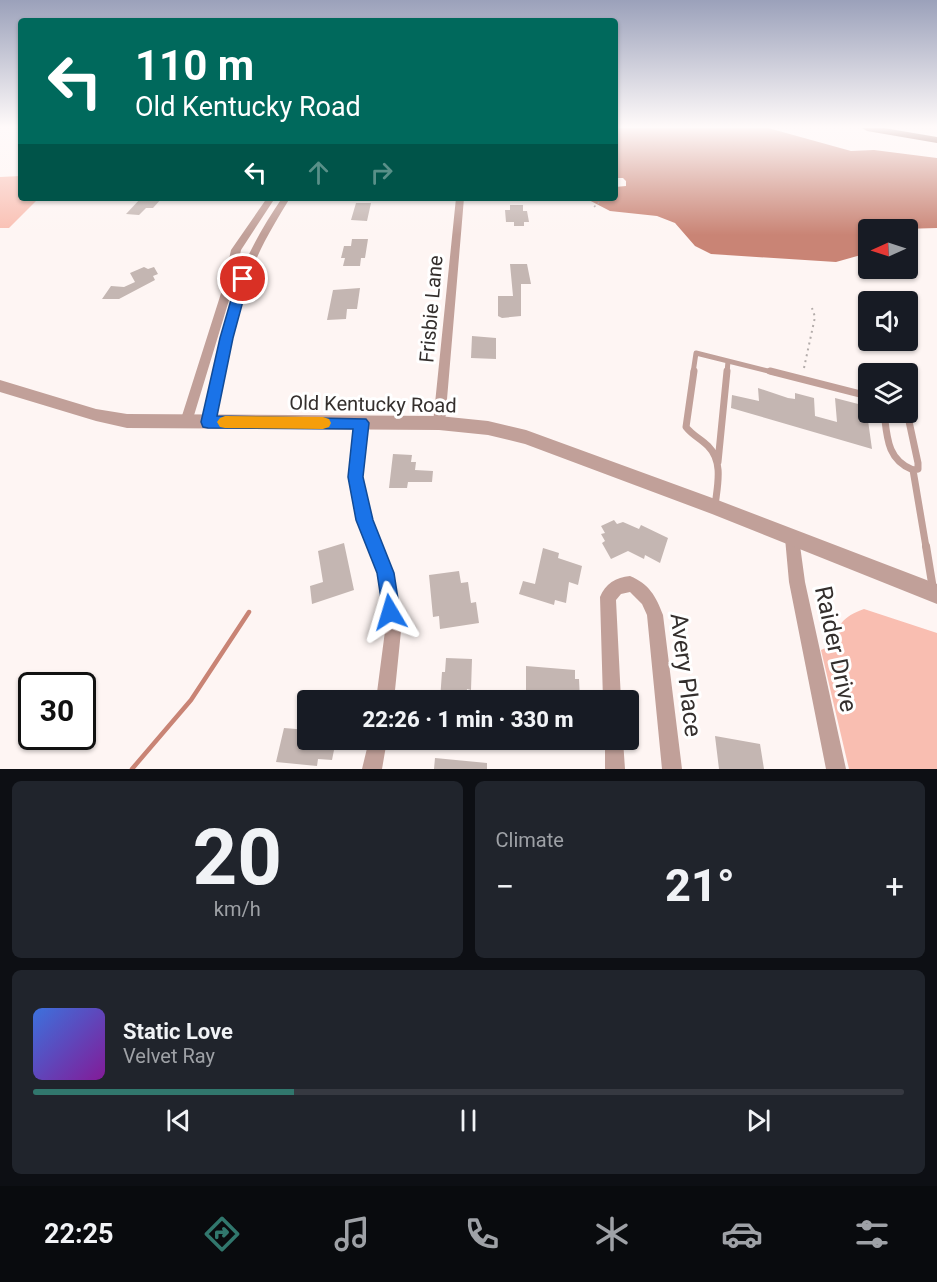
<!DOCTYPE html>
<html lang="en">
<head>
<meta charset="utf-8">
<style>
	body { margin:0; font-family:Roboto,sans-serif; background:#20242c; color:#f1f3f6; height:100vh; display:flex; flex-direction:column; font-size:22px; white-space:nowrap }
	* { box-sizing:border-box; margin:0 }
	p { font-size:20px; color:#9ea1a6 }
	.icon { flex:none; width:33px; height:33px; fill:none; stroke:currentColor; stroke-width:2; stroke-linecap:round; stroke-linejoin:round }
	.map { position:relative; height:769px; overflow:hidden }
	.drawer { display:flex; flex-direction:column; gap:12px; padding:12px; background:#0d0f14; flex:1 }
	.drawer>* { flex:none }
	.top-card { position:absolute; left:18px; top:18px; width:600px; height:183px; border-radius:6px; box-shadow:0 2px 4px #0004; background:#00695c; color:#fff; overflow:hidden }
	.needle { width:39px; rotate:267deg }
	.controls { position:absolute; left:858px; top:219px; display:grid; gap:12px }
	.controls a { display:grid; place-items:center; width:60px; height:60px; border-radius:6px; background:#171b24; box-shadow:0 2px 4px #0004; font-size:30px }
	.speed { position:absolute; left:18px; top:672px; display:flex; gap:12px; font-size:30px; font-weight:700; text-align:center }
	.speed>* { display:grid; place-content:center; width:78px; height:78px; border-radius:50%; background:#171b24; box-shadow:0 2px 4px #0004; line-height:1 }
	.speed .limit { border:3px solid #111; border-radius:9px; background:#fff; color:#111 }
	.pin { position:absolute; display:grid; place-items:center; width:51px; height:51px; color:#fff; margin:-26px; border:3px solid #fff; border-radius:50%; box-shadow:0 2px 6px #0007 }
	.me { position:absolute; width:66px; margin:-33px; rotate:353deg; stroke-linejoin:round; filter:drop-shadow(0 0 4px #0008) }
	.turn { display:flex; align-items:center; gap:21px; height:126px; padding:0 18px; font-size:27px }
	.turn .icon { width:78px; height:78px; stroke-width:2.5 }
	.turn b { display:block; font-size:42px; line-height:51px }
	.lanes { display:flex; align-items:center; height:57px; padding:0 18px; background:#0003; justify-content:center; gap:30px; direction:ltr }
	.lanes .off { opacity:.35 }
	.big { font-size:45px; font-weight:800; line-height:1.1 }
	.drawer .card { flex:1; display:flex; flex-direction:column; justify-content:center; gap:9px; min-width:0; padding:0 21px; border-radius:9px; background:#20242c }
	.drawer .dial { align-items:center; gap:0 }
	.dial b { font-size:78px; line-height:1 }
	.song { display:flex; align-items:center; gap:18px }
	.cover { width:72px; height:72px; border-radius:9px; background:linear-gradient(135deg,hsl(220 70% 55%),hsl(290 70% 35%)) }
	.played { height:6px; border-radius:3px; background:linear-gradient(90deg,#31776d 30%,#363941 30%) }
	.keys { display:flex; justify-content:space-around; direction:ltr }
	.heat { display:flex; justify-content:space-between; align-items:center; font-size:33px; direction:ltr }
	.drawer .tiles { flex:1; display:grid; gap:12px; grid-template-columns:1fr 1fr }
	.card:last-child { grid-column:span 2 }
	.trip { position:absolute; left:297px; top:690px; width:342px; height:60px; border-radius:6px; background:#171b24; box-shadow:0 2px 4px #0004; font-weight:800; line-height:60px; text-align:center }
	.menu { display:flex; height:96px; justify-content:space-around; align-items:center; background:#090b0e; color:#9ea1a6 }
	.menu .icon { width:42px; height:42px }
	.menu .selected { color:#31776d }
	.menu b { font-size:27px; color:#f1f3f6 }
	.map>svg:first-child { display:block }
	.green { fill:#f9beb1 }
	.water { fill:#c98475 }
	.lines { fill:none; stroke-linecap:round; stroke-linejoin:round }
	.stream { stroke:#c98475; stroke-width:4.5 }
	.building { fill:#c4b6b2 }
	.path-far1 { stroke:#b3acaa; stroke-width:1.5; stroke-dasharray:2 3; stroke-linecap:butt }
	.path { stroke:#b3acaa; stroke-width:2; stroke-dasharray:2 4; stroke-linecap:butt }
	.service-far2 { stroke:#c1a099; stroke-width:5 }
	.service-far1 { stroke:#c1a099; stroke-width:7 }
	.service { stroke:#c1a099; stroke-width:8 }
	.minor { fill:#c1a099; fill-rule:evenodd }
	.tertiary { fill:#c1a099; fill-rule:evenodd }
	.motorway { fill:#7a3d30; fill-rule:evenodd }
	.route { fill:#1a73e8; stroke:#114b97; stroke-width:1.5 }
	.slow { fill:#f59e0b }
	.labels { text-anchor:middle; stroke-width:6; stroke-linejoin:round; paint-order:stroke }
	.street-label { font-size:20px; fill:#342f2d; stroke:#fff }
	.near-street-label { font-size:24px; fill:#342f2d; stroke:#fff }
</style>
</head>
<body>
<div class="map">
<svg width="937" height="769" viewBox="0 0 937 769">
	<rect width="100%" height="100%" fill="#fef5f3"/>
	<path class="green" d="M21 176V198H39L9 228H0V177Z
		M864 609 937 633V769H849L821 650 830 646C839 624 842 617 864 609Z"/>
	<path class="water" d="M615 128H768L851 151 874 150 937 158V228L868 230V253L836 262 711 254 695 246 675 223 657 216 610 211 585 198H615V187L626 186V181L623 178H615Z"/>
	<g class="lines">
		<path class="stream" d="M132 769 191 700 249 612"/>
	</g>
	<path class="building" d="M141 198H162L153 208H146L139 215 126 214Z
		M356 203H371L367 221 351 220Z
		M510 205H523V211H527L529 222H524V226H514V222H506L505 210H510Z
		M352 239H368L365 258H361L360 266H343L345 258H341L344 246H351Z
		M510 264H527L531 284H521V316L502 318 498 316V296H513Z
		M144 267 148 269 154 267 158 274 153 276 155 280 119 299H102L111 286 124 287 135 282 130 273Z
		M360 288 357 309H347L346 319 327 320 333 290Z
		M472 336 496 338V359L471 358Z
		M758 388 788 398 795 399V393L814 398 815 416 837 422 835 398 866 406 872 449 731 408 732 395 759 401Z
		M393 454 412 455 411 462H416L415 470 433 471 432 482H408L407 488H389Z
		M614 520 617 524 623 522 639 529 641 525 668 538 660 563 645 555 644 559 628 551 611 559 602 543 605 541 601 534 605 533 601 526Z
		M344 543 354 590 312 604 310 586 323 582 318 551Z
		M543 548 559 553 558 558 582 566 578 585 569 582 566 603 555 600 554 605 519 594 523 581 535 584Z
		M459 571 461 583 468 582 471 603 476 602 479 623 440 629 439 616 433 617 429 575Z
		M446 658 472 659 471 690 467 689 466 700H440L442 672H445Z
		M526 666 575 670V679H579L580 700H526Z
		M284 728 308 730V740H336L332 760 318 759 317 766 276 762Z
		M715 736 760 744 764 769H719Z
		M435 758 487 763V769H434Z"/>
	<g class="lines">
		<path class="path-far1" d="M615 188 617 186
			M594 207 604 198"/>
		<path class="path" d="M804 368 815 317 812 308"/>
		<path class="service-far2" d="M693 373 696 353 776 373
			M727 373 728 361"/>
		<path class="service-far1" d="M694 371 686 427C692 435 701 439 708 446 724 462 717 487 715 506
			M770 371 868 396
			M884 412C887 437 887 460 913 470
			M907 412 918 463V469L913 470 926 547
			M718 462 727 371"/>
		<path class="service" d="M926 546 933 589"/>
		<path class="minor" d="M267 198H275L241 250 233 287 192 422 190 426 186 427 182 426 180 422 223 287 231 250Z
			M282 198H290C274 224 257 252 248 281 233 327 224 375 214 422L212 426 208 427 204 426 202 422C213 375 221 324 238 279 249 251 265 223 282 198Z
			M456 198H464L445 423 443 427 439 428 435 427 433 423Z
			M361 418 365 419 367 423 363 477 372 521 393 573 401 631 394 700H376L385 631 377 573 358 521 349 477 355 423 357 419Z
			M792 531 797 533 799 538 805 582 846 769H826L789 582 785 538 787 533Z
			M630 576C649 584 656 596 663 615L682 769H662L647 615 642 604 630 592 621 594 616 600 621 700H603L600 597C605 584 616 577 630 576Z
			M369 740H387L382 769H362Z
			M605 740H623L625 769H605Z"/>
		<path class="tertiary" d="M0 380 96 409 127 414 439 416 488 421 526 430 715 499 937 584V604L712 514 525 444 488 435 439 430 127 428 96 421 0 392Z"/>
		<path class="motorway" d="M862 128H884L937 137V143L867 131Z"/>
	</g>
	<linearGradient id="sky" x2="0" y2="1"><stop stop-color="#9ba1ba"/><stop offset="0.54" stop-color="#fffafa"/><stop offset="1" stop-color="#fffafa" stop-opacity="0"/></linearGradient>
	<rect width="937" height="235" fill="url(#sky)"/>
	<path class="route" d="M243 276 249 279 233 338 217 416 366 419 369 423 363 477 373 520 394 573 400 612 397 618 390 621 384 618 377 573 356 520 348 477 353 429 208 428 203 427 201 422 220 338 237 279Z"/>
	<path class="slow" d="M225 416 323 417 329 419 331 423 329 427 323 429 225 428 220 427 217 422 220 418Z"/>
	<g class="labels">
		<g class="street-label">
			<text transform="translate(431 309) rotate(-85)" y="7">Frisbie Lane</text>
			<text transform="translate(373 404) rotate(1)" y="7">Old Kentucky Road</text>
		</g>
		<g class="near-street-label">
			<text transform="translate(836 649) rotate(78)" y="8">Raider Drive</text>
			<text transform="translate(686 675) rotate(83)" y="8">Avery Place</text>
		</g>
	</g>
</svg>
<div class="controls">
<a><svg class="needle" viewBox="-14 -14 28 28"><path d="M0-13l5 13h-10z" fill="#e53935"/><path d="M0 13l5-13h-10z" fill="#9ea1a6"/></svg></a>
<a><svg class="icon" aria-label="sound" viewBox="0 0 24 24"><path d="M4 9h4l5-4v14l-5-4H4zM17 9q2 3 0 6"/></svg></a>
<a><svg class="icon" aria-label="layers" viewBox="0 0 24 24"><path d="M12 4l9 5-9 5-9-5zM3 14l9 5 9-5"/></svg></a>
</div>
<div class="speed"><div class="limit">30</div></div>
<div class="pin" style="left:243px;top:279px;background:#d93025"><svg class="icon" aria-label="arrive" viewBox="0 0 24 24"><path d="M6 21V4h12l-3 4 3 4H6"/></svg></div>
<svg class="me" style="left:390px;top:612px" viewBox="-20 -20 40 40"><path d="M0-17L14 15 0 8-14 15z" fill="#1a73e8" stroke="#fff" stroke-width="4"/></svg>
<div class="trip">22:26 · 1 min · 330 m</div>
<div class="top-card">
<div class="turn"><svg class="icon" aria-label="left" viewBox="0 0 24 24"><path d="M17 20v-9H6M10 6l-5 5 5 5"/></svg><div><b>110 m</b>Old Kentucky Road</div></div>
<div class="lanes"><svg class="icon" aria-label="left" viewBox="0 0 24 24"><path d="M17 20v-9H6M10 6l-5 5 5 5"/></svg><svg class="icon off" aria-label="ahead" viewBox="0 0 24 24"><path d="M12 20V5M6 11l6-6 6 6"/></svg><svg class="icon off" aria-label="right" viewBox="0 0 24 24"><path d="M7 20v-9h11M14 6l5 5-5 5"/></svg></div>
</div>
</div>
<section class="drawer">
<div class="tiles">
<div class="card dial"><b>20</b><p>km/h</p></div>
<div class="card"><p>Climate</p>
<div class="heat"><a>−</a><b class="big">21°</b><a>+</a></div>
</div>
<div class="card">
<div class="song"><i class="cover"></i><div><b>Static Love</b><p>Velvet Ray</p></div></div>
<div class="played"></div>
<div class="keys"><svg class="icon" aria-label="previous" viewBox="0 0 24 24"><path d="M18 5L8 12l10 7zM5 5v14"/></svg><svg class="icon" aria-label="pause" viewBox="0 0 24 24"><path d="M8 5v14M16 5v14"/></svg><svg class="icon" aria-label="next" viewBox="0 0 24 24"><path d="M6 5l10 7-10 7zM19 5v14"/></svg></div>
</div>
</div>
</section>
<nav class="menu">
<b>22:25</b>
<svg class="icon selected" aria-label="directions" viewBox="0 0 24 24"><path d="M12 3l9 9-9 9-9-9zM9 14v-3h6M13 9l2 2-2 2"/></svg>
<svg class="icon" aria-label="music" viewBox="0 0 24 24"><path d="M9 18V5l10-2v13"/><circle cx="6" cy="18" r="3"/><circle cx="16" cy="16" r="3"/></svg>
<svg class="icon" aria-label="phone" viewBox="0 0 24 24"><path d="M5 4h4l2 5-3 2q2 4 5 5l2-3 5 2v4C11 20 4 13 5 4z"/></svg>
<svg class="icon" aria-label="climate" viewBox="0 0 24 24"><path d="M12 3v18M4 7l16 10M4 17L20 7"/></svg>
<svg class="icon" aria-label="car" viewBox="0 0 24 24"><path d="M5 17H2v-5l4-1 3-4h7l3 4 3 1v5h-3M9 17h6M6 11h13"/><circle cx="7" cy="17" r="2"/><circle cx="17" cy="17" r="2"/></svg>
<svg class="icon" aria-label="filters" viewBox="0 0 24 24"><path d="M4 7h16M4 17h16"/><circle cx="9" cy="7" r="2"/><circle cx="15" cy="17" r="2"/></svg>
</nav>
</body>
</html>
